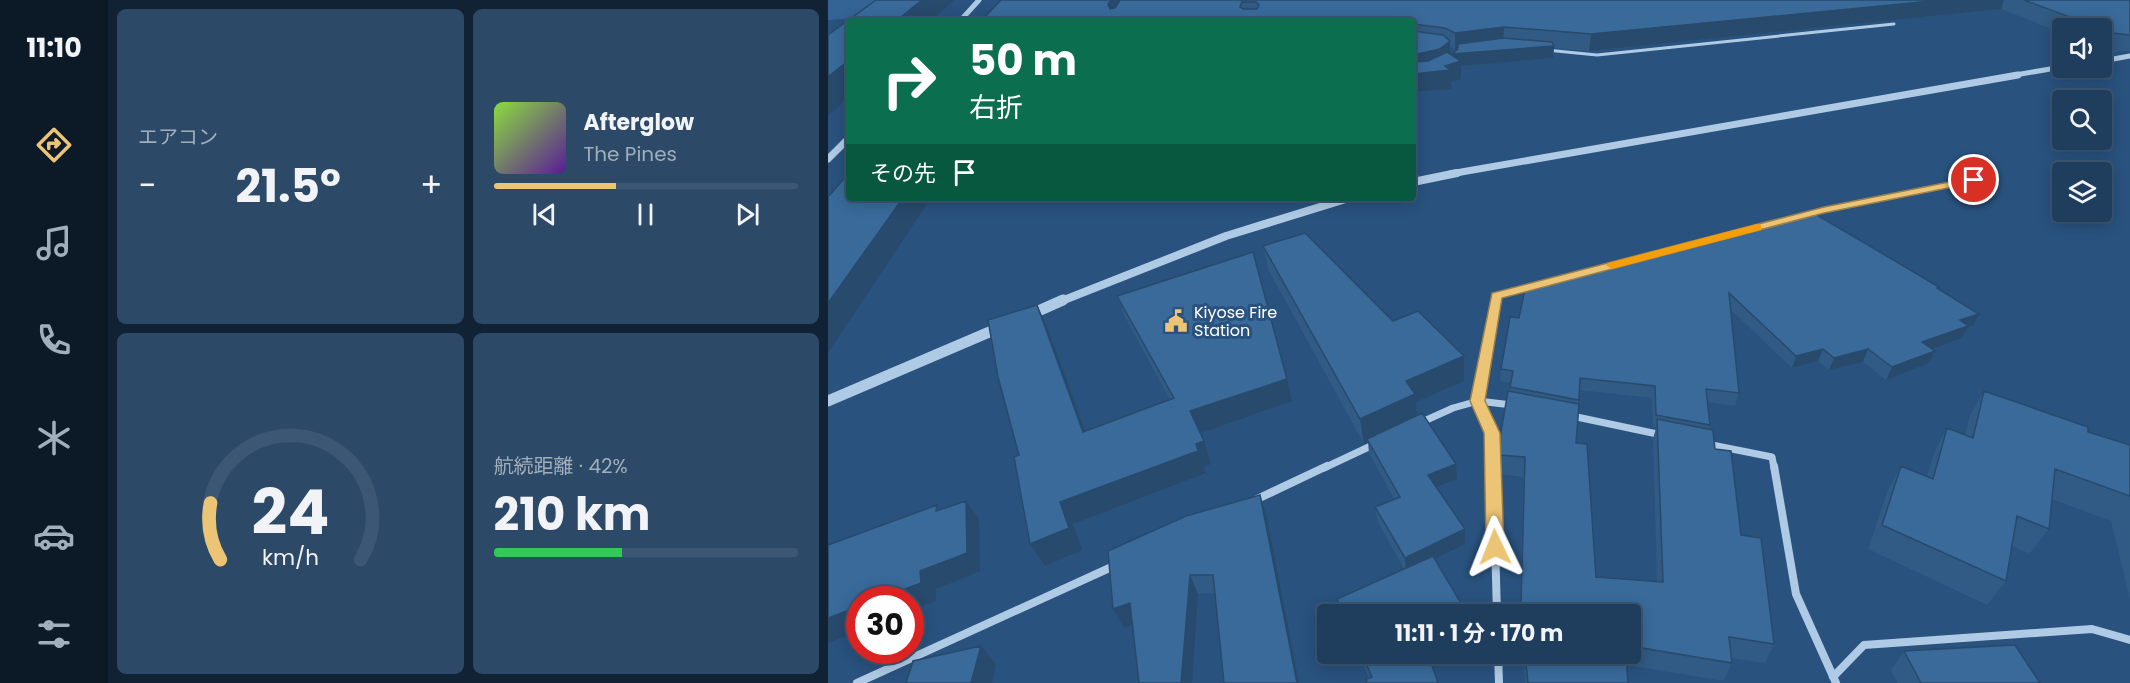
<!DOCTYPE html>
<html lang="ja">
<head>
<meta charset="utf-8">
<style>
	body { margin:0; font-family:Poppins,"Noto Sans JP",sans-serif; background:#2c4967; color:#f1f3f6; height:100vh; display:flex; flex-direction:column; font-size:22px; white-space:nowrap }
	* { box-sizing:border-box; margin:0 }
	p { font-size:20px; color:#a1aebc }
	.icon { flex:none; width:33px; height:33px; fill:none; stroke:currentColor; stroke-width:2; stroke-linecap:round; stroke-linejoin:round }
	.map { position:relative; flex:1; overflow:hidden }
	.details { display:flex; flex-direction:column; gap:9px; padding:9px; background:#112234; width:720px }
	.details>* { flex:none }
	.banner { position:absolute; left:18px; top:18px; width:570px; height:183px; border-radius:6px; box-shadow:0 3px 15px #0003,0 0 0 2px #3c5773; background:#0b6e4f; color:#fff; overflow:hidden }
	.controls { position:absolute; left:1224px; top:18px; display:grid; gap:12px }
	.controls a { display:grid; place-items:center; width:60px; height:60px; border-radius:6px; background:#1f3e5e; box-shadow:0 3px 15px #0003,0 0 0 2px #3c5773; font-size:30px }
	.speed { position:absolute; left:18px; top:586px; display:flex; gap:12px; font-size:30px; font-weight:700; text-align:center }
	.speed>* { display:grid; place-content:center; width:78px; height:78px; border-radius:50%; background:#1f3e5e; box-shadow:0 3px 15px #0003,0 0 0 2px #3c5773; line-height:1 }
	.speed .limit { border:9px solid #d22; background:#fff; color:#111 }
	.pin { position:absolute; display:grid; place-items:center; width:51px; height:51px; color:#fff; margin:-26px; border:3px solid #fff; border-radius:50%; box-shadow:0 2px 6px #0007 }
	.me { position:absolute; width:66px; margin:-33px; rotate:358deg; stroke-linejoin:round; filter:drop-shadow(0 0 4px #0008) }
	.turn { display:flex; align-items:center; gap:21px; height:126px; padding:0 24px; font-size:27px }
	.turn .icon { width:78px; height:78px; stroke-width:2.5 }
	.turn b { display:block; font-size:42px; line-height:51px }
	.then { display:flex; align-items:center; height:57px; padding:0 24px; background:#0003; gap:12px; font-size:22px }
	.big { font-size:45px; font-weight:700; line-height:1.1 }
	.details .widget { flex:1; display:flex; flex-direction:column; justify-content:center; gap:9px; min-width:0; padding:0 21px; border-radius:9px; background:#2c4967 }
	.details .dial { align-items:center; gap:0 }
	.dial svg { height:156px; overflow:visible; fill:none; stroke:#3c5773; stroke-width:7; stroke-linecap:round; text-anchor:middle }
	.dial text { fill:#f1f3f6; stroke:none }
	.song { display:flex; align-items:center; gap:18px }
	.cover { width:72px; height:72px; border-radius:9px; background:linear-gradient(135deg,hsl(90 70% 55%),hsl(270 70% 35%)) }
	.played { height:6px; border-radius:3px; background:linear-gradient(90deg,#ecc476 40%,#3c5773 40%) }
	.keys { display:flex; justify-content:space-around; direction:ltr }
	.heat { display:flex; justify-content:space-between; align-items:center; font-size:33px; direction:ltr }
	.charge { height:9px; border-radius:4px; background:linear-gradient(90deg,#34c759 42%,#3c5773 0) }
	.details .tiles { flex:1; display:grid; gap:9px; grid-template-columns:repeat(2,1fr) }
	.trip { position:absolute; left:489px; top:604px; width:324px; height:60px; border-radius:6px; background:#1f3e5e; box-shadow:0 3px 15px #0003,0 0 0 2px #3c5773; font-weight:700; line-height:60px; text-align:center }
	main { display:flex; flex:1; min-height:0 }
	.tab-bar { display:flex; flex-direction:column; width:108px; justify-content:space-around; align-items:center; background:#0c1926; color:#a1aebc }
	.tab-bar .icon { width:42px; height:42px }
	.tab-bar .on { color:#ecc476 }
	.tab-bar b { font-size:27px; color:#f1f3f6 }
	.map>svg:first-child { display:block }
	.green { fill:#346495 }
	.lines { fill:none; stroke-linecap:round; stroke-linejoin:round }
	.minor-far3 { stroke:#afcae5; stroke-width:3 }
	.minor-far2 { stroke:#afcae5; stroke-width:5 }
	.minor-far1 { stroke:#afcae5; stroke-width:7 }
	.minor { stroke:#afcae5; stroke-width:8 }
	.tertiary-far3 { stroke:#afcae5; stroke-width:5 }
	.tertiary-far2 { stroke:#afcae5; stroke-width:7 }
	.tertiary-far1 { stroke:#afcae5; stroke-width:8 }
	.tertiary { stroke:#afcae5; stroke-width:11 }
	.wall { fill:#315b84; fill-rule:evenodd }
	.shaded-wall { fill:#284a6c }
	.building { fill:#396a9a; stroke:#284a6c; stroke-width:1.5; fill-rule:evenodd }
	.route { fill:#ecc476; stroke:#997f4d; stroke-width:1.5 }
	.slow { fill:#f59e0b }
	.labels { text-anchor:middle; stroke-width:6; stroke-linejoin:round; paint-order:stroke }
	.poi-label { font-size:16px; fill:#fff; stroke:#29527e; text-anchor:start }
</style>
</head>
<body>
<main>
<nav class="tab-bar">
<b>11:10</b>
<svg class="icon on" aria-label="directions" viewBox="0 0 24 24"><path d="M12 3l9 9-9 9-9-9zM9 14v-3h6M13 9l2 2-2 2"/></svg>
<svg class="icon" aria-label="music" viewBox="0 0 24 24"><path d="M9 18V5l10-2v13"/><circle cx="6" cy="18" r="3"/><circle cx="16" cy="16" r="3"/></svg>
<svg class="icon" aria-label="phone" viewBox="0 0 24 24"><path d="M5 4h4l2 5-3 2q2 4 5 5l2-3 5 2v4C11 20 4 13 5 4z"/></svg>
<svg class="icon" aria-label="climate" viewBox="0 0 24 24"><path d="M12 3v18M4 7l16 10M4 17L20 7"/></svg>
<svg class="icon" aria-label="car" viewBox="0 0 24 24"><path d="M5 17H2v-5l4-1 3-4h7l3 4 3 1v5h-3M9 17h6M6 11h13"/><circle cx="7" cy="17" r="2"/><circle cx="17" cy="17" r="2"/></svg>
<svg class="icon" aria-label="filters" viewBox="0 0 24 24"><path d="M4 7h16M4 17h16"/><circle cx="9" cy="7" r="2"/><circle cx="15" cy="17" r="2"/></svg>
</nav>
<section class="details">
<div class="tiles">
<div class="widget"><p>エアコン</p>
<div class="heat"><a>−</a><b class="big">21.5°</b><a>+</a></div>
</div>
<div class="widget">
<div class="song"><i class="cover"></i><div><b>Afterglow</b><p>The Pines</p></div></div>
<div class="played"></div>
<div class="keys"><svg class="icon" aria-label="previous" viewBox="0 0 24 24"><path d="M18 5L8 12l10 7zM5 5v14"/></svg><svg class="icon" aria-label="pause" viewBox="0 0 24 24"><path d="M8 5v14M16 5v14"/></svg><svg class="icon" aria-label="next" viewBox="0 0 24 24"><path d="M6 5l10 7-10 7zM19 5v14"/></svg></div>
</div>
<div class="widget dial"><svg viewBox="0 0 100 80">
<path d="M14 69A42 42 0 1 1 86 69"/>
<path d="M14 69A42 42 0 0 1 9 40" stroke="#ecc476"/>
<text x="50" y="56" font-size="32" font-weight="700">24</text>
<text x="50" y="72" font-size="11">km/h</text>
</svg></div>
<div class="widget"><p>航続距離 · 42%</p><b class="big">210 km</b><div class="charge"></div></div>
</div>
</section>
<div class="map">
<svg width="1302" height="683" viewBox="0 0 1302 683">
	<rect width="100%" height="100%" fill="#29527e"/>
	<path class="green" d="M0 0H51L29 18 0 20Z"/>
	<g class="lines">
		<path class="minor-far3" d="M718 50 769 55 1066 24"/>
		<path class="minor-far2" d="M979 214 1167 175
			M889 238 960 219
			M741 276 778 267
			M667 302 668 296 720 282"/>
		<path class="minor-far1" d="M744 416 834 435
			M594 422 625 408 650 401 684 405
			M879 444 944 457 946 468
			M496 468 547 444
			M665 468 664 433 650 401 667 300"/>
		<path class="minor" d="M665 466 669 615
			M946 466 968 594 1008 683
			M425 501 499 466
			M670 654 671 683
			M1005 677 1036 645 1264 629 1302 640
			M29 683 288 565"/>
		<path class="tertiary-far3" d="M132 21 151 0
			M1274 61 1302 56
			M1181 76 1234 67"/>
		<path class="tertiary-far2" d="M0 159 21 138
			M622 174 1190 75"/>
		<path class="tertiary-far1" d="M585 182 629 173
			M231 302 398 236 521 198"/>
		<path class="tertiary" d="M199 316 235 300
			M0 401 173 327"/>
	</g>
	<path class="wall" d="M173 0H1302V51L1287 52 1274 49V28H1234V33L1173 9 761 51 726 48 725 58 633 66V79L623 82 624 89 585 92V21ZM623 47 628 50 624 54V55H623Z
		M435 246 565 321 636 356V381L588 402 589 416 628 464 629 479 608 487 637 544 607 559 634 615H513L509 599 576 569 550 522 547 507 566 499 541 453 540 442 536 444 440 269Z
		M750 275 1110 289 1151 314 1145 326 1139 328 1134 338 1103 348 1107 351 1101 363 1058 380 1035 362 1001 370 990 361 964 368 903 310 911 393 907 406 880 402 882 425 881 429 946 644 937 663 903 658 904 663 896 681 799 665 800 683H697L695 654H802V615H692L695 477 672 474 671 463V443L682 391 683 383 672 381 673 369 691 318ZM751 390 824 398 825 427 828 428 825 439 829 582 768 577 748 443Z
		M289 296 464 401 372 433 383 464 376 467 378 473 245 524 254 550 217 566 202 544 191 455 219 326 258 431 342 400 297 317Z
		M1156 391 1260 432 1302 445V599L1283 521 1224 499 1221 529 1201 554 1184 546 1178 581 1159 605 1040 549 1060 490 1073 466 1099 476 1106 453 1119 428 1137 435 1142 415Z
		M432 495 438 514 387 593 370 594 296 628 285 609Z
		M1076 651 1212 683H1069L1063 670Z
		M530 654H600L541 678Z"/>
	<path class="shaded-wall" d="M94 0H126L103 21H68Z
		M283 0H299L285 19 280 4Z
		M1114 0H1176L1173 9 761 51 763 34Z
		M676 27 675 43 627 50V33Z
		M622 41 623 58 585 73V55Z
		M726 46 725 58 633 66V79L623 82 624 89 585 92V74L624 64V54Z
		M21 60V96L0 116V77Z
		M75 198H103L0 353V303Z
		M209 305 219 326 266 454 255 432Z
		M1151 314 1145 326 1139 328 1134 338 1088 354 1094 342 1132 320Z
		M995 349 990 361 964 368 968 356Z
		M1040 349 1035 362 1001 370 1006 358Z
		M1107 351 1101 363 1058 380 1064 367Z
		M636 356V381L588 402 589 419 539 439 540 442 536 444 532 419 578 381Z
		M459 379 464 401 370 434 362 411Z
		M376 441 383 464 376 467 378 473 245 524 254 550 217 566 202 544 232 502Z
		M628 464 629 479 601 490 600 475Z
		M432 495 438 514 471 683H469Z
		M138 501 151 519 152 571 108 589V601L82 611V600H47Z
		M637 529V544L578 573 577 558Z
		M362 575 370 594 364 683H353Z
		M302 603 312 621 296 628 285 609Z
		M634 605V615H615Z
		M32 606V630L0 643V618Z
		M153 646 168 664 164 683H143Z"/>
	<path class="building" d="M48 0H94L68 21H21V60L0 77V35Z
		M173 0H283L280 4 282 9 287 8 292 0H1114L763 34 676 27 627 33 617 28 585 24V21H153ZM414 2H428L431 5 429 9H415L412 7Z
		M1196 0H1302V35L1285 33Z
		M585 31 615 35 622 41 612 49 585 55Z
		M675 38 724 42 726 46 624 54 630 49V44Z
		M619 52 633 61 617 66 623 70 585 74V62L600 61Z
		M21 173V198H75L0 303V197Z
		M984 212 1111 287 1109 288 1151 314 1132 320 1140 326 1094 342 1107 351 1064 367 1040 349 1006 358 995 349 968 356 901 293 911 393 878 389 882 425 828 415 827 386 752 378 751 400 682 387 685 371 673 369 682 317 691 318 697 289 747 273 750 275 834 249 915 232Z
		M477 233 565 321 590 311 636 356 578 381 587 394 532 419 435 246Z
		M425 252 459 379 362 411 376 441 368 444 370 451 232 502 241 528 202 544 186 457 191 455 170 377 160 320 209 305 255 432 346 398 289 296Z
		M680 391 751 404 748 443 759 444 768 577 835 582 829 419 885 430 887 449 903 451 913 535 933 538 946 644 901 637 904 663 802 646V615H694L693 604 697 457 672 455 671 443Z
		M1156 391 1260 427V432L1302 445V496L1227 469 1221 529 1189 516 1178 581 1054 525 1073 466 1105 479 1119 428 1145 438Z
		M594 413 628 464 600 475 637 529 577 558 547 507 572 497 539 439Z
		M432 495 469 683H396L385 575H362L353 683H311L302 603 285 609 280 551 358 516Z
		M138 501 139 553 92 571 93 583 47 600H32V606L0 618V545L109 505 108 511Z
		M605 556 634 605 615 615H516L509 599Z
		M1187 645 1212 683H1093L1076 651Z
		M153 646 143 683H78L85 661Z
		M534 654H600L610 683H539L538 679 544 677Z
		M697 654H798L800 683H700Z"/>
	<path class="route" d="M1146 177H1150V182L996 213 674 298 657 401 672 433 676 547 673 552 667 555 660 552 658 547 656 433 642 401 664 293 996 207Z"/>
	<path class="slow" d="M929 224 933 225V230L784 269 778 265 780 263Z"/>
	<defs>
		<g id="civic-bare" transform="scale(1.8)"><path d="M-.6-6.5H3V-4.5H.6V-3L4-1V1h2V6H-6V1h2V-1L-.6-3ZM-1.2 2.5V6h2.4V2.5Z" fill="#ecc476" stroke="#29527e" stroke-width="2.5" paint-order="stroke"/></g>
	</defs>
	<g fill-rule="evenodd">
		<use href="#civic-bare" x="348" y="321"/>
	</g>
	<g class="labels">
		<g class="poi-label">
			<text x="366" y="318">Kiyose Fire<tspan x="366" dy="18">Station</tspan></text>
		</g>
	</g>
</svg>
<div class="controls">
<a><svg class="icon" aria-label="sound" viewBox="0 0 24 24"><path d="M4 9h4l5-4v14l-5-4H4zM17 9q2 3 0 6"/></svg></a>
<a><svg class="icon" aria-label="search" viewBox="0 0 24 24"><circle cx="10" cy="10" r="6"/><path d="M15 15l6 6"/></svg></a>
<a><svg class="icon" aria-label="layers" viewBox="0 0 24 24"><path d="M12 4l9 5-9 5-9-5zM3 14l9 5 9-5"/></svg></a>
</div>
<div class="speed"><div class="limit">30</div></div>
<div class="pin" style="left:1146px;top:180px;background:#d93025"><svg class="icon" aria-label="arrive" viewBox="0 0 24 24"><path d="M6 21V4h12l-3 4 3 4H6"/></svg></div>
<svg class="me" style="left:667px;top:547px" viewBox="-20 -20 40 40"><path d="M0-17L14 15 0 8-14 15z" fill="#ecc476" stroke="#fff" stroke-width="4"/></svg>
<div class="trip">11:11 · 1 分 · 170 m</div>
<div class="banner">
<div class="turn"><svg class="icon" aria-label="right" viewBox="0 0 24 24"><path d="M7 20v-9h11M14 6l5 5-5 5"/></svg><div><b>50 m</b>右折</div></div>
<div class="then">その先<svg class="icon" aria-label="arrive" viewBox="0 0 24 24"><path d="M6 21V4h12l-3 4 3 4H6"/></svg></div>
</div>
</div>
</main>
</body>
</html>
